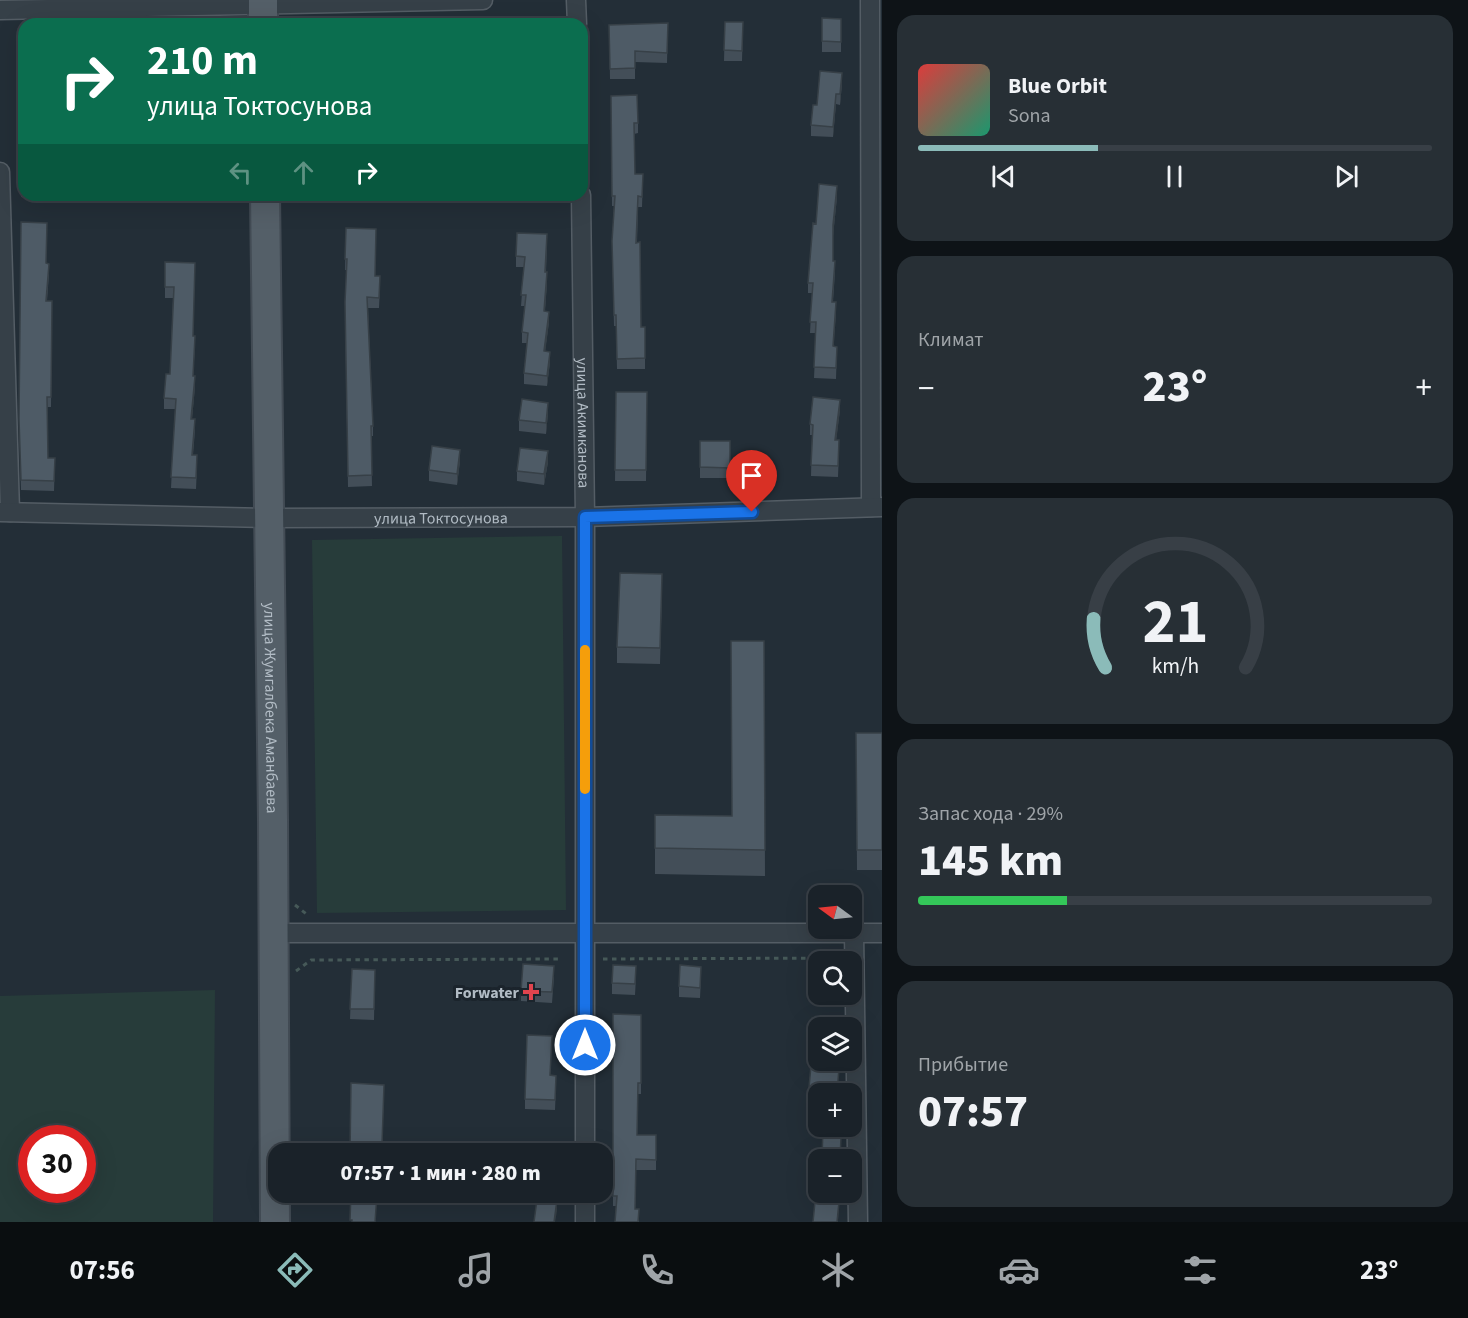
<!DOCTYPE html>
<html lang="ru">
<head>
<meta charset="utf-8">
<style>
	body { margin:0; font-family:"Source Sans 3",sans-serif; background:#272f35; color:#f1f3f6; height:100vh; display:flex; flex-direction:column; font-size:22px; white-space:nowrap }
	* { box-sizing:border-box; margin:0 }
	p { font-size:20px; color:#9fa4a8 }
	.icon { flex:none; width:33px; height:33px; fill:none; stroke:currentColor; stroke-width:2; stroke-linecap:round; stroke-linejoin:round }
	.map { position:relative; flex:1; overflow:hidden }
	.sheet { display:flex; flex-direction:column; gap:15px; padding:15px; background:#0e1317; width:586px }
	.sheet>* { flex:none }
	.hud { position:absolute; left:18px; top:18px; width:570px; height:183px; border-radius:18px; box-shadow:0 6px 24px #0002,0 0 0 2px #383f46; background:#0b6e4f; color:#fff; overflow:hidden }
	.needle { width:39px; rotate:285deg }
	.fabs { position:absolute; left:808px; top:885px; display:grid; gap:12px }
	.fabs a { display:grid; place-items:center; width:54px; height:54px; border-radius:12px; background:#1a2229; box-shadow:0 6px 24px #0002,0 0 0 2px #383f46; font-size:30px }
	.speed { position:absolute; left:18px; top:1125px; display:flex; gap:12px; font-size:30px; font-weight:700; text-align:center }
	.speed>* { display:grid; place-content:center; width:78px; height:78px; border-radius:50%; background:#1a2229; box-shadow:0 6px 24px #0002,0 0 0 2px #383f46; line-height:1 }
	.speed .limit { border:9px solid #d22; background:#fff; color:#111 }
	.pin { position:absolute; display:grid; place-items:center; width:51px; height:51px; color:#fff; margin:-62px -26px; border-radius:50% 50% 50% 0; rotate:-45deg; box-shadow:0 0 6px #0007 }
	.pin .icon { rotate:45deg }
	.me { position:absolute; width:66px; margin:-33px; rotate:0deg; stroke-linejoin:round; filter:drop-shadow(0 0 4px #0008) }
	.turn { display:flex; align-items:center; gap:21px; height:126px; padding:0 30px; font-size:27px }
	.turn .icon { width:78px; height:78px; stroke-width:2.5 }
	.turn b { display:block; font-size:42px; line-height:51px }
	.lanes { display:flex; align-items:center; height:57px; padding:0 30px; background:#0003; justify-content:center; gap:30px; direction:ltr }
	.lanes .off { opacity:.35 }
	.big { font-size:45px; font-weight:800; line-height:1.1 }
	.sheet .card { flex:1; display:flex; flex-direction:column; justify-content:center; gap:9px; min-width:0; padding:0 21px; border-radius:18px; background:#272f35 }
	.sheet .dial { align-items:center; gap:0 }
	.dial svg { height:156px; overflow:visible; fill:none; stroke:#383f46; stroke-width:7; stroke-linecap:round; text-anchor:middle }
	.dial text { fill:#f1f3f6; stroke:none }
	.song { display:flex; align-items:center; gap:18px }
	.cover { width:72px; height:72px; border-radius:9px; background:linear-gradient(135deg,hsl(0 70% 55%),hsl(160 70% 35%)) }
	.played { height:6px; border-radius:3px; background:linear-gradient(90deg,#8bbbb9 35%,#383f46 35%) }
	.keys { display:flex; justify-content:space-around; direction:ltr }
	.heat { display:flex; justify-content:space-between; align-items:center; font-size:33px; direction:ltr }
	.charge { height:9px; border-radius:4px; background:linear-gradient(90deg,#34c759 29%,#383f46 0) }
	.trip { position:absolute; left:268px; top:1143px; width:345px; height:60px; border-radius:18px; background:#1a2229; box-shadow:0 6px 24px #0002,0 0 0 2px #383f46; font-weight:800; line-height:60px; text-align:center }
	.tabs { display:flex; height:96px; justify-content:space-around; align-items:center; background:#0a0e10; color:#9fa4a8 }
	.tabs .icon { width:42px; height:42px }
	.tabs .active { color:#8bbbb9 }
	.tabs b { font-size:27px; color:#f1f3f6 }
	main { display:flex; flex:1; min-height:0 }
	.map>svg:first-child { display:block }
	.green { fill:#273c3a; fill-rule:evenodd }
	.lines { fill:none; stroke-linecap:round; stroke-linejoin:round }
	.minor-casing { stroke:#545d65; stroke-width:21 }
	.primary-casing { stroke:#424b54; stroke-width:32 }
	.path { stroke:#465958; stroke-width:3; stroke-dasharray:4.5 4.5; stroke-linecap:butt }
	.minor { stroke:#364048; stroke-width:18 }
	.primary { stroke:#545f68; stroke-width:28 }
	.wall { fill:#434e58 }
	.shaded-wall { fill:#374047 }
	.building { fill:#4e5b66; stroke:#374047; stroke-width:1.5 }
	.route-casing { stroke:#114b97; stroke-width:15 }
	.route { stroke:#1a73e8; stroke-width:10 }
	.slow { stroke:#f59e0b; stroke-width:10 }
	.health-dot { fill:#e0444e; stroke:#1b242c; stroke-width:2 }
	.labels { text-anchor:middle; stroke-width:6; stroke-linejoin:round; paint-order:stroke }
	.street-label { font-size:16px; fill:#b1bbc4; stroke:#1b242c }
	.poi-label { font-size:16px; font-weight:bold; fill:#b1bbc4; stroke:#1b242c; text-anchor:end }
</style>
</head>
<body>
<main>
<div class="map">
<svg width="882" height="1222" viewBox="0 0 882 1222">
	<rect width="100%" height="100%" fill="#232e37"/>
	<path class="green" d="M562 536 566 910 317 913 312 540Z
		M215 990 213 1222H0V996ZM32 1138H82V1190H32Z"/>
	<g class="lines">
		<g class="minor-casing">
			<g id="minor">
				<path d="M576 0 577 24"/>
				<path d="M870 0 871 507"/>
				<path d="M0 10 483 0"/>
				<path d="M0 172 10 512"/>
				<path id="s1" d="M581 195 585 517V1154"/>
				<path id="s2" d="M0 512 270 518 585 517 882 507"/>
				<path d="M274 933H882"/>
				<path d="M854 933 858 1222"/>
				<path d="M585 1192V1222"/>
			</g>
		</g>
		<g class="primary-casing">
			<g id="primary">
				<path d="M263 0V24"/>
				<path id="s3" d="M265 195 273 820 275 1222"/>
			</g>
		</g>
		<path class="path" d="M295 905 309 916
			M603 959 835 958
			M296 971 311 960 560 959"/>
		<use href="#minor" class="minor"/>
		<use href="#primary" class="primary"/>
	</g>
	<path class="wall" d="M822 18 841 19V52H822Z
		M725 22H743L742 61H724Z
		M668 23 667 63 635 62V79H610L609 25Z
		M24 29V123L22 124 19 72H18V61Z
		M842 84 840 105 836 104 833 137 811 136V125L817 105Z
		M611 96 638 123V133L634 134 635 174H643L642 207H638L637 243 641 327H645V369H617L616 326H614L612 241 614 206H612Z
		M21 159H24V195H39V196L21 197Z
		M159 195H196V196L159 197Z
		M837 197 833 236V261L835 272 833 302 836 313 833 346 837 347 836 379 814 378 816 333H810L812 293H808V283L816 224Z
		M346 228 375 276 380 287 379 308H368L373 426V436H371L372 486 348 487 345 312 347 270H345Z
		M547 244 546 272 547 283 545 311 549 322 545 351 550 362 547 386 524 384V373L527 343H522V332L525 306H521L524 267H516V256Z
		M165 262 193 336 195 347 193 376 195 387 192 419 195 430 193 455 197 466 196 489 171 488 175 409H164V398L170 374 173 298H165Z
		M46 263 49 274 47 301H52L51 407H47L48 458H55L54 491 21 490 19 419Z
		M616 392H647L646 481H615Z
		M840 410 836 440 839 451 838 477 811 476 812 435H810V424Z
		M548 413 546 434 519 431V420Z
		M700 441H730V478H700Z
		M460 461 457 485 429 481V470Z
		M548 462 544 485 517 481V471Z
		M662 590 660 664 617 663V647Z
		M764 641 765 876 655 874V815L732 816Z
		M856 733H882V870H857Z
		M811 966H819V994H839V1001H811Z
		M352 969 375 970 374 1020 350 1019Z
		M554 977 552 1003 521 1001V991Z
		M636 977 635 995 612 994V983Z
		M701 978 700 998 679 997V986Z
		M613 1014 641 1015V1094H638L637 1135H656V1170H636L635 1209H639V1222H615L616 1206H613Z
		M822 1060H839L838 1068 839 1078 819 1094V1126H838L837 1137H841V1160H822L823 1133 811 1132 812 1098H809V1088L822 1066Z
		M551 1075 556 1086 555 1110 525 1109V1099Z
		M384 1085 382 1154H350Z"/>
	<path class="shaded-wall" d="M842 73V84L840 105V94Z
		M836 94V104L833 137V127Z
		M837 186V197L833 236V225Z
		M547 272V283L544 322V311Z
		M836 302V313L833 357V346Z
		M549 312V322L544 362V351Z
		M550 352V362L547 386V376Z
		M195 376V387L191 430V419Z
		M840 400V410L835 451V440Z
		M548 403V413L546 434V423Z
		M460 450V461L457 485V474Z
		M548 451V462L544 485V474Z
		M840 1192 838 1222H837Z
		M557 1200V1211L555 1222H554Z"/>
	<path class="building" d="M822 18 841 19V42L822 41Z
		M517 22 548 23V24H517Z
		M725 22H743L742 51 724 50Z
		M668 23 667 53 635 51V68L610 69 609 25Z
		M19 29H24V113H22L19 61H18Z
		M820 71 842 73 840 94H836L833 127 811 125 813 105H817Z
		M637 95 638 123H634L635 174H643L642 197 638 196 636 243 640 242 641 327H645V358L617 359 616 315H614L612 241 615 196H612L611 96Z
		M21 159H24V186H21Z
		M819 184 837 186 833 225V261H835L832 302H836L833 346 837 347 836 368 814 367 816 322H810L813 283H808L813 223 816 224Z
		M21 222 47 223 46 263 49 264 46 301H52L51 397H47L48 458H55L54 481 21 480 19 419Z
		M346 228 376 229 375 276H380L379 298 367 297 373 426H371L372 475 348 476 345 302 347 259H345Z
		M517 233 547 234 545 272H547L544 311 549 312 544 351 550 352 547 376 524 373 528 333 522 332 526 295H521L525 257 516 256Z
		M165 262 195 263 193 336H195L193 376H195L191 419H195L192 455H197L196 478 171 477 176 399 164 398 166 374H170L174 287H165Z
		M616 392H647L646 470H615Z
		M813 397 840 400 835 440H839L838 466 811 465 813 425 810 424Z
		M522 399 548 403 546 423 519 420Z
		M700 441H730V468L700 467Z
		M432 446 460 450 457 474 429 470Z
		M520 448 548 451 544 474 517 471Z
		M620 573 662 574 660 648 617 647Z
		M731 641H764L765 850 655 848V815L732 816Z
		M856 733H882V850H857Z
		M523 964 554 966 552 992 521 991Z
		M613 965 636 966 635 984 612 983Z
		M680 965 701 967 700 988 679 986Z
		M811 966H819V990H811Z
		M352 969 375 970 374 1009H350Z
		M613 1014 641 1015V1083H638L637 1135H656V1160L636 1159 635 1209H639L638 1222H615L617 1196H613Z
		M527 1035 552 1036 550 1075 556 1076 555 1100 525 1099Z
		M822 1060H838L837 1068H839L837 1094H819V1122H811L813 1088H809L811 1065 822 1066Z
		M351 1083 384 1085 382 1144H374V1154H350Z
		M823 1126H837V1137H841L840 1160H822Z
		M818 1171H819V1192H840L837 1222H813Z
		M351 1192H372V1195H377L375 1222H352V1220H350Z
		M538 1192H553L552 1200H557L554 1222H534Z"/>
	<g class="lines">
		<g class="route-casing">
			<path id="route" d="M585 1045V517L752 512"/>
		</g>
		<use href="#route" class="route"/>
		<path class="slow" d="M585 789V650"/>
	</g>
	<path class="health-dot" d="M528 983h6v6h6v6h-6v6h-6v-6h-6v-6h6z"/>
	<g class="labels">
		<g class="street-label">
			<text dy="6" stroke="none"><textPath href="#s1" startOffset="228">улица Акимканова</textPath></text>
			<text dy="6" stroke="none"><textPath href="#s2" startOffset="441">улица Токтосунова</textPath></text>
			<text dy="6" stroke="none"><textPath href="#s3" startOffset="513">улица Жумгалбека Аманбаева</textPath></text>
		</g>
		<g class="poi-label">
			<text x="519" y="998">Forwater</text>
		</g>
	</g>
</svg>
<div class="fabs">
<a><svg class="needle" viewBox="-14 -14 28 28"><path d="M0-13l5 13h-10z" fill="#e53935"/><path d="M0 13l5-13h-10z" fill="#9fa4a8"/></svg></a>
<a><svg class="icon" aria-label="search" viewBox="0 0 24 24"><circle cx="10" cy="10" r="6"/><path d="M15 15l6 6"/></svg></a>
<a><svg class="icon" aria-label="layers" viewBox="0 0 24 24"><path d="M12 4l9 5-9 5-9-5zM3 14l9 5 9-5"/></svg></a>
<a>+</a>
<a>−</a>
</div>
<div class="speed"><div class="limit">30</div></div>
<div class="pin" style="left:752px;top:512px;background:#d93025"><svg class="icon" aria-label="arrive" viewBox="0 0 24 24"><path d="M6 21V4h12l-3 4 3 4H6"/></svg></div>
<svg class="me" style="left:585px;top:1045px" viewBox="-20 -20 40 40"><circle r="17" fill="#1a73e8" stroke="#fff" stroke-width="3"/><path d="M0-11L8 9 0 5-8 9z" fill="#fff"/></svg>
<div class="trip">07:57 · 1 мин · 280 m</div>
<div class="hud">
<div class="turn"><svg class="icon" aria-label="right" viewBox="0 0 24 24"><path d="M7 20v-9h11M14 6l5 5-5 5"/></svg><div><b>210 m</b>улица Токтосунова</div></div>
<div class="lanes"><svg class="icon off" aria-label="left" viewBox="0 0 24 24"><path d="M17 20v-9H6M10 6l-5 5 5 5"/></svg><svg class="icon off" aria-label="ahead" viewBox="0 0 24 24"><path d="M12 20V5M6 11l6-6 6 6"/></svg><svg class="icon" aria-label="right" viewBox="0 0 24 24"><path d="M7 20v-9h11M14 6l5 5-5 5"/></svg></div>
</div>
</div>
<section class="sheet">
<div class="card">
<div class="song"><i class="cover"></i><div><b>Blue Orbit</b><p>Sona</p></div></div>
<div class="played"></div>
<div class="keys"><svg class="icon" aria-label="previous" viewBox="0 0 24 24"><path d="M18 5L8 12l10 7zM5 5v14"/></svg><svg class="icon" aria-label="pause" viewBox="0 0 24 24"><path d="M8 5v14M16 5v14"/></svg><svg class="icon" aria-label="next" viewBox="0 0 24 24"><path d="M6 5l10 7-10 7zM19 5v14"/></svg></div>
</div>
<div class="card"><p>Климат</p>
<div class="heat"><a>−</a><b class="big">23°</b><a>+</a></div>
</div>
<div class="card dial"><svg viewBox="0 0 100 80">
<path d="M14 69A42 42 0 1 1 86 69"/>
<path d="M14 69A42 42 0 0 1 8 44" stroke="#8bbbb9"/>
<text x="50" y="56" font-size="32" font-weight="700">21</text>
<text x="50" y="72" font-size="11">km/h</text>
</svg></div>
<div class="card"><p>Запас хода · 29%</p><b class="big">145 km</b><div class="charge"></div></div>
<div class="card"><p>Прибытие</p><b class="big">07:57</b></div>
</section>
</main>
<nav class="tabs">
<b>07:56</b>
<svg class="icon active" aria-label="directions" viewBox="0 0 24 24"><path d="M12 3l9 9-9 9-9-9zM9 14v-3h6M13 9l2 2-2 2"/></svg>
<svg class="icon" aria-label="music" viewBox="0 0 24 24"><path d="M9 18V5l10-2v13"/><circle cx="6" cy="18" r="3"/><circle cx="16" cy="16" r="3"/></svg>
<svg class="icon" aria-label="phone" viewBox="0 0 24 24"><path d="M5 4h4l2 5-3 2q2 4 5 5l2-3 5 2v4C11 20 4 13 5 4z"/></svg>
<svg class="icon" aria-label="climate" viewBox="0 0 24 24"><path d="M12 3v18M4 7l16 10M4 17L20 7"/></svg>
<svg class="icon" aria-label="car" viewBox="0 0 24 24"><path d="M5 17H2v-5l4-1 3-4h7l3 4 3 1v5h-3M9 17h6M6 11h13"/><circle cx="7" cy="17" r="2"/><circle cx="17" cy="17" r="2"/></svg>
<svg class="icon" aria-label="filters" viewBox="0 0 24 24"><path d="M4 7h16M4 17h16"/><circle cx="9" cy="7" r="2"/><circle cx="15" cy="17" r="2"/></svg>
<b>23°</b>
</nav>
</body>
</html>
